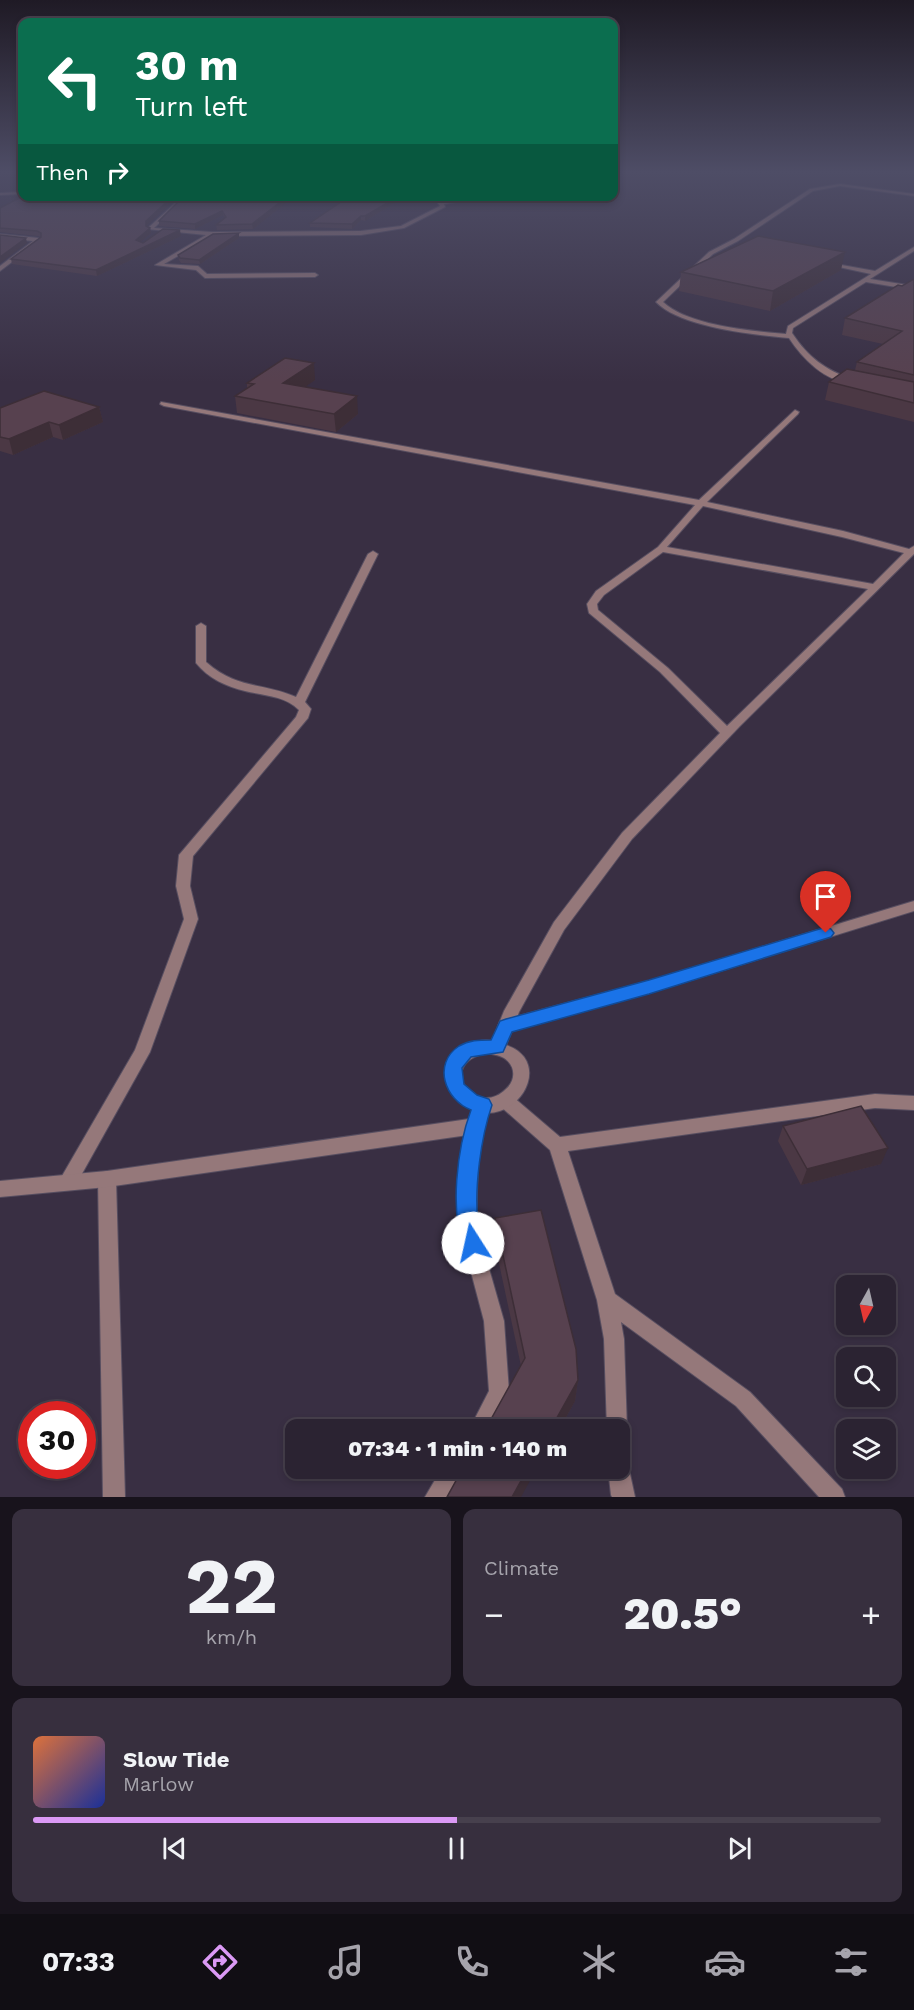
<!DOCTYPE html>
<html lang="en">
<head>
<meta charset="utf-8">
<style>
	body { margin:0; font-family:"Work Sans",sans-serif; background:#372f3e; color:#f1f3f6; height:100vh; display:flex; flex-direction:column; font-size:22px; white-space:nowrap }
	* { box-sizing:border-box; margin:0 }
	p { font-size:20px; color:#a6a4ac }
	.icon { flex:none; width:33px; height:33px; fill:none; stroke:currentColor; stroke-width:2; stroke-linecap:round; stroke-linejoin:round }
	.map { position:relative; height:1497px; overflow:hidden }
	.details { display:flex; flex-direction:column; gap:12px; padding:12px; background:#18131c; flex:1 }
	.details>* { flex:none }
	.hud { position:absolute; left:18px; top:18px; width:600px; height:183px; border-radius:12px; box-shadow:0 3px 9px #0003,0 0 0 2px #47404d; background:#0b6e4f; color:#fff; overflow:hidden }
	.needle { width:39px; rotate:188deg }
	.fabs { position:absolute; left:836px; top:1275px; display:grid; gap:12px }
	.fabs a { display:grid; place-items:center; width:60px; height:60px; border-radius:12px; background:#2b2332; box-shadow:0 3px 9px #0003,0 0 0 2px #47404d; font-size:30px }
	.speed { position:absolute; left:18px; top:1401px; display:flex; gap:12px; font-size:30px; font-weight:700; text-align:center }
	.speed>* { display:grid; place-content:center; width:78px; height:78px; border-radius:50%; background:#2b2332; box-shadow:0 3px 9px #0003,0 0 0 2px #47404d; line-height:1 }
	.speed .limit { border:9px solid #d22; background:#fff; color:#111 }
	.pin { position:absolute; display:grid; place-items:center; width:51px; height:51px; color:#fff; margin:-62px -26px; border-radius:50% 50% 50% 0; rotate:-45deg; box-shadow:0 0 6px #0007 }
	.pin .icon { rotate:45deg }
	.me { position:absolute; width:66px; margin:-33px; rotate:350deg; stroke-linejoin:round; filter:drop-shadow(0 0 4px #0008) }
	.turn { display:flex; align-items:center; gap:21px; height:126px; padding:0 18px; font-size:27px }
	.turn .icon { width:78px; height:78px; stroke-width:2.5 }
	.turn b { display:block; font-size:42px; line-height:51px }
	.then { display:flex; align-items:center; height:57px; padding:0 18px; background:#0003; gap:12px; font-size:22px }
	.big { font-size:45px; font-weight:800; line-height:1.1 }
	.details .card { flex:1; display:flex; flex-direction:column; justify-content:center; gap:9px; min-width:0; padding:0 21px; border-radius:12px; background:#372f3e }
	.details .dial { align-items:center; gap:0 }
	.dial b { font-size:78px; line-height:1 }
	.song { display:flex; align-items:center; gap:18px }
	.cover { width:72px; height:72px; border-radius:9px; background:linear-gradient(135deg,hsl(20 70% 55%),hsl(230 70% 35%)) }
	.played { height:6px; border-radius:3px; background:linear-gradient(90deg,#db99f5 50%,#47404d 50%) }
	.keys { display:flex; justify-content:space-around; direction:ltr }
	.heat { display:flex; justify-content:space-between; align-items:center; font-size:33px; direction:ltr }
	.details .tiles { flex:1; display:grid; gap:12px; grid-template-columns:1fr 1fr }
	.card:last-child { grid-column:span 2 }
	.trip { position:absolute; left:285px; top:1419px; width:345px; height:60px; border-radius:12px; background:#2b2332; box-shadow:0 3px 9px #0003,0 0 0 2px #47404d; font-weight:800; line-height:60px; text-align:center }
	.tab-bar { display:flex; height:96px; justify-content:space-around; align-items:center; background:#110e14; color:#a6a4ac }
	.tab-bar .icon { width:42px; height:42px }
	.tab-bar .current { color:#db99f5 }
	.tab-bar b { font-size:27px; color:#f1f3f6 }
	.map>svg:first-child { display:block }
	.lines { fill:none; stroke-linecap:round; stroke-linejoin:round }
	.minor-casing { stroke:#574e60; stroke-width:2 }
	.tertiary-casing { stroke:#574e60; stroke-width:2 }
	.minor { fill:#95787a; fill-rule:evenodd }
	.tertiary { fill:#95787a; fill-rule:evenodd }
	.wall { fill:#4b3844 }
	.shaded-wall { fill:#3d2e37 }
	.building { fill:#57414f; stroke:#3d2e37; stroke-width:1.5 }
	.route { fill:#1a73e8; stroke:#114b97; stroke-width:1.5 }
</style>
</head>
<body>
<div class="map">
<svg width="914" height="1497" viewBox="0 0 914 1497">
	<rect width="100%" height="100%" fill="#392f43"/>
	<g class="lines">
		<g class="minor-casing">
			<path id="minor" d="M840 184 914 194V196L840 186 813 191 738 241 713 254 663 302C689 326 752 331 786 334L788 326 871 274 825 264V262L875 271 914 247V251L870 279 914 286V290L866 282 793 328 792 333C808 357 825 370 852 379V383C826 383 802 358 789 338 754 335 680 327 656 302L709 252 734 239 810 189Z
				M22 192V194L0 195V193Z
				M183 196H188L154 228 212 232 361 231 401 226 440 206 437 202 407 196C420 196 433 200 444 201 457 202 477 196 492 196L444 204 445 207 404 228 361 235 213 236 164 264 198 266 207 274 315 273 318 275 315 277 205 278 196 270 155 265 206 235 147 229Z
				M0 234 38 238 41 240 0 271V266L33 241 0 238Z
				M161 402 699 500 795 410 799 412 798 414 707 502 843 531 909 549 914 546V554L740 726 632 839 564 930 519 1012 512 1031 506 1032 500 1031 498 1026 504 1011 554 922 622 833 720 733 660 672 589 613 587 604 596 591 658 547 695 505 164 406 160 404ZM703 506 842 537 904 553 873 584 667 547ZM663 552 868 589 727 726 668 668 598 610 597 604 604 595Z
				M373 551 378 554 305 702 311 709 308 718 193 856 190 886 198 919 150 1052 74 1188 68 1190 62 1188 59 1182 62 1176 135 1050 184 919 176 886 179 855 296 717 299 710C284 695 264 696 245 691 227 687 208 678 196 663V626L201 623 206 626V662C238 690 262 682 296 697L368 554Z
				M506 1094 512 1096 560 1137 875 1094 914 1096V1110L875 1108 568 1151 615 1294 750 1392 842 1489 845 1497H819L736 1406 621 1322 624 1339 627 1430 624 1437 620 1439V1430H607L604 1339 597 1300 550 1150 500 1106 498 1101 500 1096Z
				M475 1118 481 1121 483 1126 478 1162 476 1223 504 1321 509 1392 490 1430H469L489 1391 484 1321 458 1223 460 1162 467 1126 469 1121Z
				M107 1171 113 1173 116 1179 125 1497H103L98 1179 101 1173Z
				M620 1458 627 1460 635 1497H612L611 1495 608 1468H620Z
				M442 1468H465L449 1497H425Z"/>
		</g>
		<g class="tertiary-casing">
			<path id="tertiary" d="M914 901V911L649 993 512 1031 506 1045C549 1059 526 1112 488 1113L481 1131 475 1134 107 1187 0 1197V1181L107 1171 469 1119 473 1110C442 1095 432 1060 469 1044 477 1041 484 1039 492 1041L500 1021 649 981ZM486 1053C491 1054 499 1055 504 1058 516 1066 516 1080 506 1089 476 1119 434 1065 486 1053Z"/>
		</g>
		<use href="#minor" class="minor"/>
		<use href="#tertiary" class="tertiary"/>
	</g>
	<path class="wall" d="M614 172H631V173Z
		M184 196H295L253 229 217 230 216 225 225 218 223 215 195 229 159 226V221Z
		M396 202 365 221 361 220 352 229 310 227V223Z
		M0 208 150 228 151 233 140 242 143 243 181 236 97 276 12 264 11 259 41 237 38 236 0 232Z
		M239 238 200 264 181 263 179 260 178 255Z
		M841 270 770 311 679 291 681 272Z
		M914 279V422L825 400 829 382 855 370 857 362 883 344 842 335 845 318Z
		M315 380 304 387 358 414 336 432 237 413 235 396 247 388V383Z
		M99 407 103 422 63 440 53 437 13 455 0 451V408Z
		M783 1126 881 1164 801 1185 778 1141Z
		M495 1218 578 1380 575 1401 559 1430H485L521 1366 494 1240Z"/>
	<path class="shaded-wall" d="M173 196H179L146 226 150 228 151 233 137 245 136 240 146 221Z
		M288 196H295L253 229 252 224Z
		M396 198V202L365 221V216Z
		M222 211 223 215 195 229V224Z
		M361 216V220L352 229V224Z
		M180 230 181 236 97 276 96 270Z
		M239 233V238L200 264 199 260Z
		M26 238 27 243 0 263V257Z
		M845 252 841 270 770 311 773 291Z
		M314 363 315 380 285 401 283 383Z
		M357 396 358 414 336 432 334 414Z
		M99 407 103 422 63 440 59 425Z
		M49 422 53 437 13 455 9 439Z
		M888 1148 881 1164 801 1185 807 1169Z
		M578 1380 575 1401 559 1430H550Z
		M528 1468H537L521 1497H512Z"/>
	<path class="building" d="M23 196H54L91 198 94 196H173L146 221V226L150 228 136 240 143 243 163 229 180 230 96 270 11 259 41 237V233L37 231 0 228V208Z
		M184 196H288L252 224 216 225 226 217 222 211 195 224 159 221Z
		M350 196H377L396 198 365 216H361L352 224 310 223Z
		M239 233 199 260 180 258 178 255 213 234Z
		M0 235 26 238 0 257Z
		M758 236 845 252 773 291 681 272Z
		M914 279V375L857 362 902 331 845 318 898 285 902 286Z
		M285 358 314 363 283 383 357 396 334 414 235 396 254 384 247 383Z
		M847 369 914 382V403L829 382Z
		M44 391 99 407 59 425 49 422 9 439 0 437V408Z
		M861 1106 888 1148 807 1169 783 1126Z
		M541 1210 576 1349 578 1380 550 1430H485L525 1358 495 1218Z
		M463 1468H528L512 1497H447Z"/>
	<linearGradient id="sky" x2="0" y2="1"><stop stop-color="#1f1a25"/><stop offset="0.45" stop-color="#4e4d66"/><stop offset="1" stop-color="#4e4d66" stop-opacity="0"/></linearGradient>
	<rect width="914" height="382" fill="url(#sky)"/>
	<path class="route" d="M826 927 831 929 834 933 831 937 649 994 512 1032 503 1052 471 1057 462 1068 464 1084 477 1095 489 1099 492 1105C481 1137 474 1188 478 1223 479 1233 485 1239 480 1250L473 1253 465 1250C449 1212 457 1148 471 1110 445 1100 432 1064 459 1046 469 1040 479 1040 491 1040L500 1021 506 1019 649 980Z"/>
</svg>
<div class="fabs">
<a><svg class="needle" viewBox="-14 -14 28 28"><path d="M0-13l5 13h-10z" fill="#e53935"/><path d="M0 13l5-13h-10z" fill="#a6a4ac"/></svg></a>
<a><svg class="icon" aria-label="search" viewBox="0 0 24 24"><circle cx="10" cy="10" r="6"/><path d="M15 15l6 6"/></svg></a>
<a><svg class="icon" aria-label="layers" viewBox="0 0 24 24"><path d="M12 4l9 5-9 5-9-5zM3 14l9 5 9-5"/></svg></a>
</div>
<div class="speed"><div class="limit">30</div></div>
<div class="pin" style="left:826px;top:933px;background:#d93025"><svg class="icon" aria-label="arrive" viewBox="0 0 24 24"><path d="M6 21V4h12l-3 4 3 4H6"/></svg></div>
<svg class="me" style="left:473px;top:1243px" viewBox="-20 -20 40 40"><circle r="19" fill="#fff"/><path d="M0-13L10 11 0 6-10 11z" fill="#1a73e8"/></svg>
<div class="trip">07:34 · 1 min · 140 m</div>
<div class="hud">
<div class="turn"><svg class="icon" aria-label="left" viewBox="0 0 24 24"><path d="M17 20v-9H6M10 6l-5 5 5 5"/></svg><div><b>30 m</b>Turn left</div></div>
<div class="then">Then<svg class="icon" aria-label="right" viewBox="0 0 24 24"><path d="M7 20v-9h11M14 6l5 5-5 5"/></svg></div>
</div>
</div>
<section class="details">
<div class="tiles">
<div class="card dial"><b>22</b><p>km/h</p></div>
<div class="card"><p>Climate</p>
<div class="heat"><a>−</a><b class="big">20.5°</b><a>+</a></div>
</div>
<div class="card">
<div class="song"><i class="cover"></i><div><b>Slow Tide</b><p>Marlow</p></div></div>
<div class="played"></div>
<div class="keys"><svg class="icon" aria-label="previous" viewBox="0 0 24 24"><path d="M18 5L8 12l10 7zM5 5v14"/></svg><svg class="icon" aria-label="pause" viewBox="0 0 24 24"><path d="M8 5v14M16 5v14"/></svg><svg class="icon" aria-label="next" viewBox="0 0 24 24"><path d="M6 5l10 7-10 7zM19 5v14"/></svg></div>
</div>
</div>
</section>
<nav class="tab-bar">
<b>07:33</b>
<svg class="icon current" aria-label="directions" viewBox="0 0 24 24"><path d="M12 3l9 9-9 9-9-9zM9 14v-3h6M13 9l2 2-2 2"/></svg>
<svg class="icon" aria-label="music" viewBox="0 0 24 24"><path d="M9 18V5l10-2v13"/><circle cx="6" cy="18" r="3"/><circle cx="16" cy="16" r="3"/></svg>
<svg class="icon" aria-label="phone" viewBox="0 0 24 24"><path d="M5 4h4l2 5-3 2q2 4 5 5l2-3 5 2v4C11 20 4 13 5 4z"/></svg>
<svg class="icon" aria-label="climate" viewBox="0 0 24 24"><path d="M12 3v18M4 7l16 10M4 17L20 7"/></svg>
<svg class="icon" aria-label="car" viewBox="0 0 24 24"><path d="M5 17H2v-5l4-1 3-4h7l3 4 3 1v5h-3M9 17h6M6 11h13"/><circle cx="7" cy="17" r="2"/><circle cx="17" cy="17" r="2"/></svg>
<svg class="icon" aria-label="filters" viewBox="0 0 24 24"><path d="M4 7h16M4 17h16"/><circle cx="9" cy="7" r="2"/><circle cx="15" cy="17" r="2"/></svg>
</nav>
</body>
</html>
